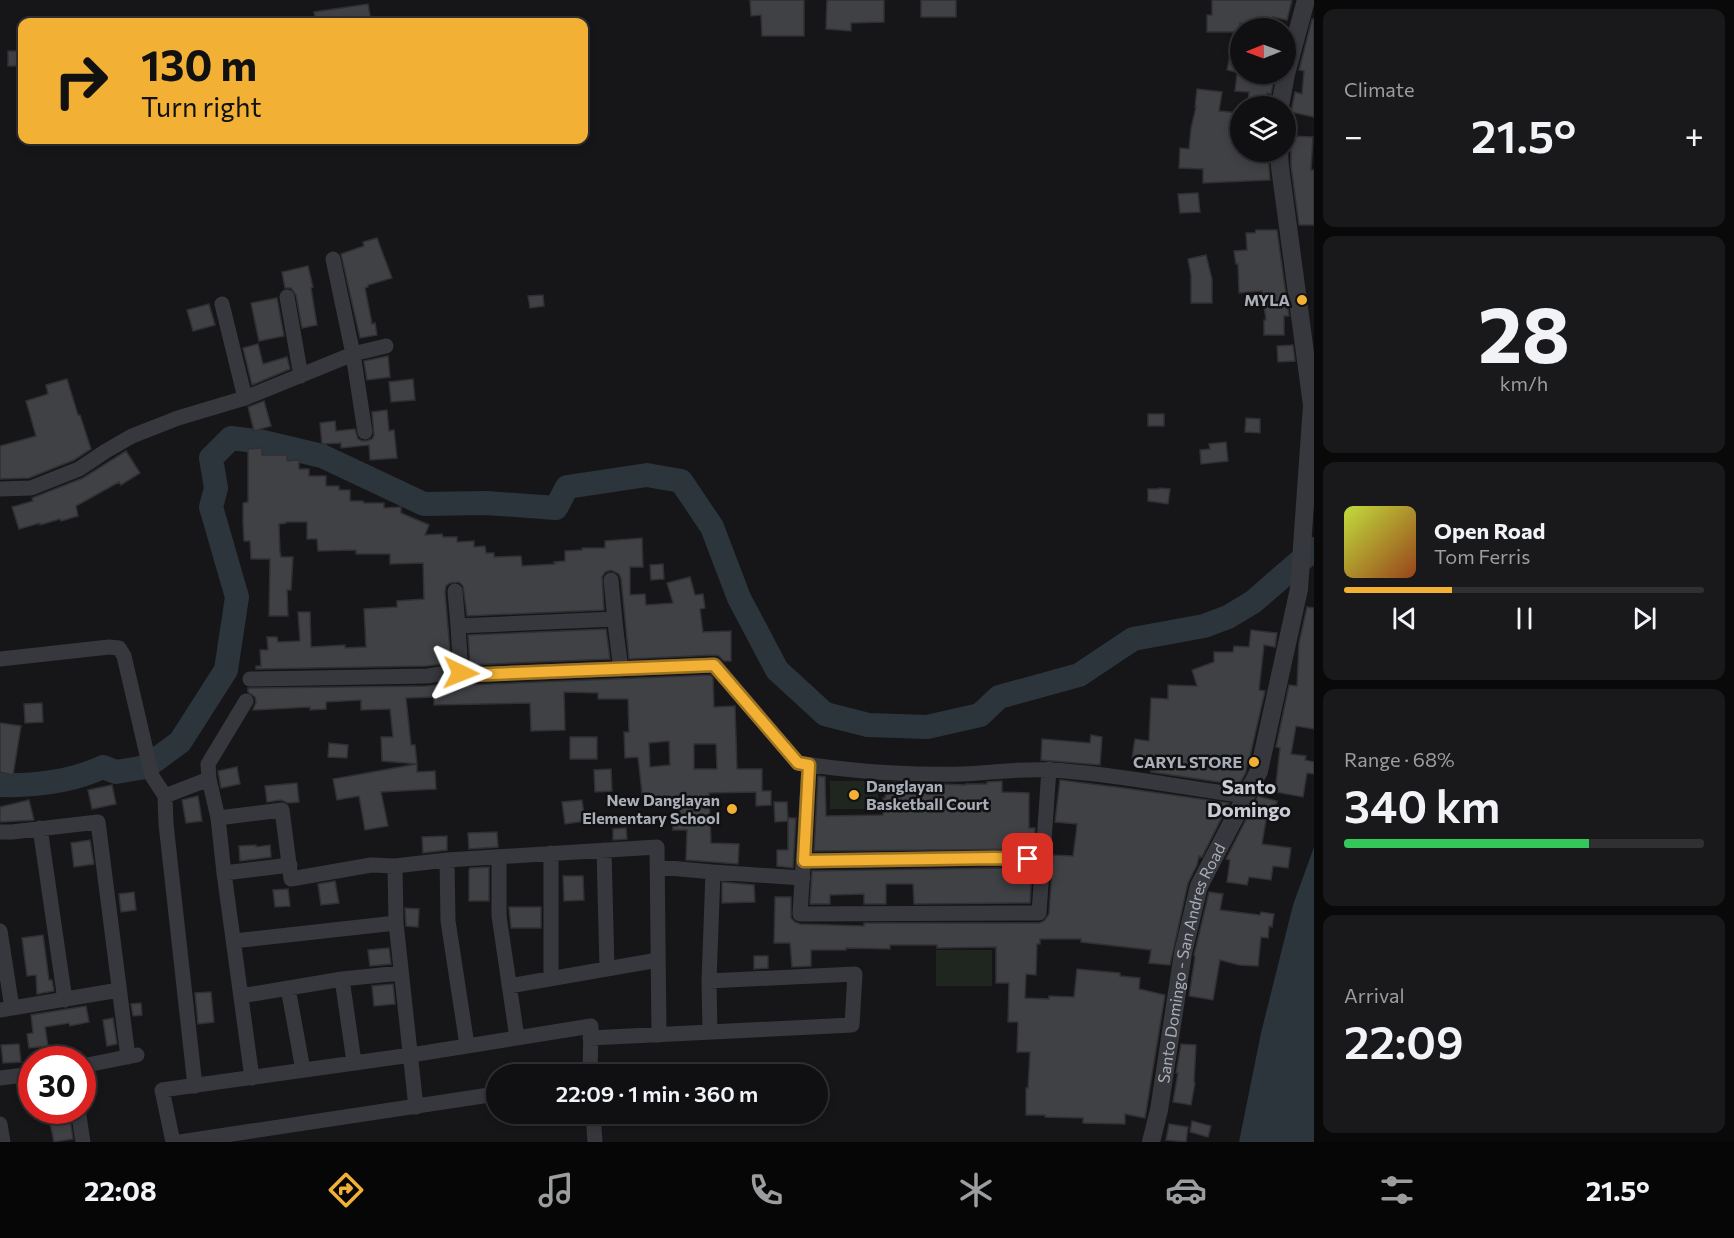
<!DOCTYPE html>
<html lang="en">
<head>
<meta charset="utf-8">
<style>
	body { margin:0; font-family:Commissioner,sans-serif; background:#19191b; color:#f1f3f6; height:100vh; display:flex; flex-direction:column; font-size:22px; white-space:nowrap }
	* { box-sizing:border-box; margin:0 }
	p { font-size:20px; color:#9c9d9f }
	.icon { flex:none; width:33px; height:33px; fill:none; stroke:currentColor; stroke-width:2; stroke-linecap:round; stroke-linejoin:round }
	.map { position:relative; flex:1; overflow:hidden }
	.panel { display:flex; flex-direction:column; gap:9px; padding:9px; background:#09090a; width:420px }
	.panel>* { flex:none }
	.banner { position:absolute; left:18px; top:18px; width:570px; height:126px; border-radius:12px; box-shadow:0 3px 9px #0003,0 0 0 2px #303032; background:#f2b134; color:#111; overflow:hidden }
	.needle { width:39px; rotate:269deg }
	.tools { position:absolute; left:1230px; top:18px; display:grid; gap:12px }
	.tools a { display:grid; place-items:center; width:66px; height:66px; border-radius:50%; background:#101012; box-shadow:0 3px 9px #0003,0 0 0 2px #303032; font-size:30px }
	.speed { position:absolute; left:18px; top:1046px; display:flex; gap:12px; font-size:30px; font-weight:700; text-align:center }
	.speed>* { display:grid; place-content:center; width:78px; height:78px; border-radius:50%; background:#101012; box-shadow:0 3px 9px #0003,0 0 0 2px #303032; line-height:1 }
	.speed .limit { border:9px solid #d22; background:#fff; color:#111 }
	.pin { position:absolute; display:grid; place-items:center; width:51px; height:51px; color:#fff; margin:-26px; border-radius:12px; box-shadow:0 3px 9px #0006 }
	.me { position:absolute; width:66px; margin:-33px; rotate:92deg; stroke-linejoin:round; filter:drop-shadow(0 0 4px #0008) }
	.turn { display:flex; align-items:center; gap:21px; height:126px; padding:0 24px; font-size:27px }
	.turn .icon { width:78px; height:78px; stroke-width:2.5 }
	.turn b { display:block; font-size:42px; line-height:51px }
	.big { font-size:45px; font-weight:600; line-height:1.1 }
	.panel .tile { flex:1; display:flex; flex-direction:column; justify-content:center; gap:9px; min-width:0; padding:0 21px; border-radius:12px; background:#19191b }
	.panel .dial { align-items:center; gap:0 }
	.dial b { font-size:78px; line-height:1 }
	.song { display:flex; align-items:center; gap:18px }
	.cover { width:72px; height:72px; border-radius:9px; background:linear-gradient(135deg,hsl(70 70% 55%),hsl(20 70% 35%)) }
	.played { height:6px; border-radius:3px; background:linear-gradient(90deg,#f2b134 30%,#303032 30%) }
	.keys { display:flex; justify-content:space-around; direction:ltr }
	.heat { display:flex; justify-content:space-between; align-items:center; font-size:33px; direction:ltr }
	.charge { height:9px; border-radius:4px; background:linear-gradient(90deg,#34c759 68%,#303032 0) }
	.trip { position:absolute; left:486px; top:1064px; width:342px; height:60px; border-radius:30px; background:#101012; box-shadow:0 3px 9px #0003,0 0 0 2px #303032; font-weight:600; line-height:60px; text-align:center }
	.tabs { display:flex; height:96px; justify-content:space-around; align-items:center; background:#060607; color:#9c9d9f }
	.tabs .icon { width:42px; height:42px }
	.tabs .active { color:#f2b134 }
	.tabs b { font-size:27px; color:#f1f3f6 }
	main { display:flex; flex:1; min-height:0 }
	.map>svg:first-child { display:block }
	.green { fill:#1e261f }
	.water { fill:#2c353c }
	.lines { fill:none; stroke-linecap:round; stroke-linejoin:round }
	.river { stroke:#2c353c; stroke-width:24 }
	.building { fill:#404145; stroke:#303034; stroke-width:1.5; fill-rule:evenodd }
	.minor { stroke:#37383d; stroke-width:15 }
	.tertiary { stroke:#37383d; stroke-width:18 }
	.route-casing { stroke:#9d7322; stroke-width:15 }
	.route { stroke:#f2b134; stroke-width:10 }
	.poi-dot { fill:#f2b134; stroke:#111113; stroke-width:2 }
	.labels { text-anchor:middle; stroke-width:5; stroke-linejoin:round; paint-order:stroke }
	.poi-label { font-size:16px; font-weight:bold; fill:#a8adb8; stroke:#111113; text-anchor:end }
	.street-label { font-size:16px; fill:#a8adb8; stroke:#111113 }
	.quarter-label { font-size:20px; font-weight:bold; fill:#c9ccd4; stroke:#111113 }
</style>
</head>
<body>
<main>
<div class="map">
<svg width="1314" height="1142" viewBox="0 0 1314 1142">
	<rect width="100%" height="100%" fill="#161618"/>
	<path class="green" d="M830 781H878V809H830Z
		M936 950H992V986H936Z"/>
	<path class="water" d="M1314 847V1142H1239L1261 1033 1293 905Z"/>
	<g class="lines">
		<path class="river" d="M0 785C35 786 71 782 103 767L116 772 146 767 180 742 226 670 237 597 211 507 216 488 211 458 231 438 263 442 322 456 424 504 486 503 556 508 567 487 647 475 681 481 712 527 739 598 777 670 825 714 868 725 927 727 980 715 999 697 1079 675 1133 639 1204 626 1228 617 1253 602 1314 549"/>
	</g>
	<path class="building" d="M750 0H804V36H762L761 15 751 16Z
		M827 0H884V22L851 23V31L826 29Z
		M921 0H956V17H921Z
		M1212 0H1292L1287 20 1273 17 1270 28H1258L1240 23V73L1227 70 1235 32H1207V15H1212Z
		M368 4 371 21 358 22H316L314 12Z
		M1312 19H1314V117L1291 112 1295 92 1302 94 1304 71 1299 70Z
		M8 51H22V66H8Z
		M1237 74H1275L1271 94 1267 93 1266 106H1248L1249 92 1235 91Z
		M1197 89 1222 92 1219 111 1240 113V152H1268L1270 180 1203 183V169L1179 168 1180 148 1189 149 1191 128 1196 107H1195Z
		M1291 136 1313 137 1311 170H1314V225H1299L1291 166Z
		M1198 193 1200 212 1180 213 1178 194Z
		M1256 230H1277L1289 316H1284V335H1264V320H1266L1262 291 1239 293 1238 264H1236L1234 251 1247 250 1246 233H1255Z
		M377 238 392 278 368 285V287L365 288 372 324 375 323 377 335 360 338 341 254 364 246 363 242Z
		M1206 255 1212 279V303H1191V275L1188 259Z
		M308 266 313 287 311 288 317 325 302 328 296 295 291 288H285L282 272Z
		M543 295 544 306 530 308 528 296Z
		M277 298 284 336 259 341 251 303Z
		M209 304 215 325 193 331 187 310Z
		M258 344 263 364 287 357 290 369 252 385 243 348Z
		M1293 345 1295 361 1278 362 1277 346Z
		M388 356 390 377 367 380 364 361Z
		M67 379 78 415H80L91 449 74 460 29 478 0 479V446L36 436 26 401 48 394 46 385Z
		M413 379 415 400 391 402 389 382Z
		M264 401 271 426 254 431 248 407Z
		M387 410 389 431 394 430 397 458 370 460 369 445 341 448V443L322 444 320 423 335 421 336 431 355 429 358 439 362 441H367L372 439 374 435 372 412Z
		M1148 414H1164V426H1148Z
		M1246 418 1260 419V433L1245 432Z
		M1226 442 1228 461 1201 464 1200 450 1210 449 1209 444Z
		M262 448V455H287V461L299 460V469H309V476H326V486H339V490H350V501H363L364 503H384V508L401 507V513L429 525 425 535 442 534 443 537H457V542L474 541V547L485 546 486 553H494V557L521 556 522 566 555 564 554 562 565 561V551L582 550V548H605V541L642 538 643 567H630V595L645 594 646 605 673 603 667 583 690 577 695 595 703 594 705 608 700 609 703 632 731 631V661H724L719 656 715 655 629 659 621 579 619 574 611 570 605 572 602 577 604 610 467 616 463 586 459 582 450 583 446 586 445 592 451 663 426 666 256 669V666H261L260 650H268L267 637H277L278 642 300 641 298 612H310L311 647 345 645V648L366 647 364 609 397 607V601L424 599 423 563 390 564V554H356V550L318 551 317 539H307V522H286V523L279 524 280 552 281 557H293L291 590H287L288 616H269L270 559H251L250 541H244L243 523V503L248 502V449Z
		M126 451 140 473 121 485 119 482 76 506 78 516 61 521 60 519 40 525V523L19 529 12 507 33 501 32 498 83 478Z
		M1159 488 1170 489 1168 504 1148 501V489H1159Z
		M663 564 664 579 651 580 650 565Z
		M1307 607 1314 608V729L1296 726 1291 754 1306 756 1305 760 1314 762V774L1307 773 1303 797 1275 792 1280 748 1276 747 1289 685 1297 686 1299 643Z
		M606 629 610 659 470 665 468 635Z
		M1251 630 1277 633 1275 647 1264 645 1259 690 1265 691 1248 765 1247 764 1246 772 1239 785 1151 772 1153 761 1132 758 1135 739 1149 741 1151 698 1168 699V685L1197 686 1192 670 1214 662V652H1233L1234 646 1249 647Z
		M711 675 713 678 714 707 735 706 737 769H762V791H771V805L756 806V792L709 793 711 843 739 844 738 864 686 860 687 830H673L672 799 643 802 638 757 625 758 624 732H629L628 699H598V693L564 692 565 730 531 731 530 703 434 705V697L406 698 411 745H415L417 764 382 761 381 737H393L390 709 361 710V700L326 702V709L310 710V707L253 710 256 702 255 697 248 692V688L427 686 452 683 466 685ZM669 741 670 765 650 767 649 743ZM694 744H716L717 769H694Z
		M42 703 43 722 25 723 24 704Z
		M0 723 21 726 13 775 0 772Z
		M1091 735 1102 737 1100 765 1041 760 1042 739 1090 743Z
		M570 737H597V759H570Z
		M329 743 348 745 347 758 328 757Z
		M417 764V772L435 771 436 789 381 792 388 826 365 830 359 796 337 800 333 779Z
		M237 767 240 784 221 788 218 771Z
		M611 769 612 791 595 792 594 770Z
		M818 776 825 777 826 816 883 815V798H885L886 782 966 785V784H987V782L1002 781V792L1029 793V828H1035L1034 849 814 851Z
		M1060 780 1124 788 1229 803 1202 857 1199 856 1197 865 1188 883 1170 965 1149 963 1151 950 1081 942V939H1040V944H1037L1036 975 1026 974 1025 998 1049 999V996L1074 997 1077 969 1120 973V976L1140 978 1139 989 1165 995 1145 1118 1125 1114V1124L1083 1123V1118L1045 1117V1115H1026V1088H1028L1030 1052H1017L1018 1022H1008L1009 983H996V947L937 948V945H890V949L846 948V950H811V966L792 967 790 943H774L775 897H791V918L795 922 800 924 864 926V923H1039L1044 921 1049 914 1053 855 1073 856 1076 834 1077 824 1055 822Z
		M297 783 299 802 288 803 281 800 267 802 265 786Z
		M112 785 116 804 92 809 88 790Z
		M198 796 202 821 186 823 182 800Z
		M1258 796 1277 801 1274 815 1267 814 1262 844 1291 848 1288 868 1273 866 1271 880 1249 877 1247 885 1227 882 1230 860 1226 859Z
		M29 800 34 820 0 822V807Z
		M582 800 585 821 565 824 562 802Z
		M774 802H787L788 821 775 822Z
		M788 818H796L793 868 777 866V850H788Z
		M626 828 627 839 613 840V829Z
		M497 832 498 847 469 849 468 833Z
		M447 836V850L423 853 422 837Z
		M90 840 94 864 74 867 71 843Z
		M256 845V847L270 845 271 857 240 861 239 846Z
		M489 867V901H469V870L470 868Z
		M995 868 1032 869 1030 903 914 904 913 884H886V904H864V894L830 895V904H810L812 871Z
		M563 876H583L584 900 564 901Z
		M335 881 339 903 321 905 318 884Z
		M722 882 754 885 755 902 722 903Z
		M288 889 290 906 275 907 273 890Z
		M134 892 136 910 121 912 119 894Z
		M1209 892 1223 894 1220 910 1260 915 1261 912 1274 914 1272 927 1269 926 1268 938 1261 937 1258 966 1239 965 1220 960 1213 1000 1189 996 1195 957 1194 955Z
		M509 907H541V928H511Z
		M405 908 419 909 418 927 406 926Z
		M43 935 49 980H52L54 991 37 994 36 975 27 976 22 938Z
		M389 948 391 964 370 966 368 950Z
		M754 956H768V968L754 969Z
		M393 984 395 1004 374 1006 372 986Z
		M211 992 214 1022 198 1024 195 993Z
		M141 1003 142 1015 133 1016 131 1004Z
		M86 1006 89 1022 70 1026 69 1023 45 1027 48 1046 29 1048 27 1034 33 1033 31 1015Z
		M113 1018 117 1044 107 1046 103 1020Z
		M19 1044 21 1062 3 1063 1 1045Z
		M1181 1044 1196 1045 1194 1082 1195 1083 1191 1105 1173 1102 1178 1073H1176Z
		M70 1119 73 1139 54 1142 50 1123Z
		M1192 1121 1211 1126 1208 1137 1190 1132Z
		M1169 1124 1188 1127 1186 1142 1166 1140Z"/>
	<g class="lines">
		<path class="minor" d="M333 259 353 354 365 432
			M287 297 301 376
			M222 304 245 398
			M0 489 31 488 79 469 106 451 132 436 178 418 245 398 353 354 386 346
			M611 580 616 631 621 669
			M455 591 458 626 615 619
			M458 626 461 673
			M0 659 109 647 119 648 124 656 152 776 165 796 166 824 195 1086
			M250 679 427 676C440 674 454 671 466 675L715 665 798 763C853 772 905 775 961 774 991 773 1022 768 1052 770 1118 774 1182 788 1247 796
			M246 701 208 764 209 779 218 818 224 873 252 1078
			M809 765 800 914 1039 913 1049 769
			M165 796 209 779
			M218 818 282 810 291 879 371 865 395 866 447 860 657 847 659 1035
			M40 828 65 1000
			M0 832H12L98 822 128 1057
			M604 850 607 968
			M499 858V916L517 1038
			M447 860 448 921 467 1045
			M804 861 995 858 1044 859
			M395 866 396 923 416 1107
			M658 867 713 872 803 878
			M224 873 290 865
			M0 931 12 1008
			M234 941 396 923
			M551 978V853
			M342 979 354 1062
			M509 986 658 960
			M288 988 303 1070
			M241 996 342 979 401 973
			M0 1010 119 990
			M710 1032 709 981 713 872
			M590 1038 852 1025 855 974 709 981
			M82 1066 137 1055
			M0 1078 32 1074
			M78 1110 83 1142
			M593 1113 595 1142
			M0 1124 3 1142
			M173 1142 162 1090 411 1055 591 1026 590 1074
			M180 1142 496 1094"/>
		<g class="tertiary">
			<path d="M1280 106 1286 74 1306 0"/>
			<path id="s1" d="M1151 1142 1159 1110 1183 953 1199 886 1259 771 1299 589 1312 405 1280 167 1279 152"/>
		</g>
	</g>
	<g class="lines">
		<g class="route-casing">
			<path id="route" d="M461 673 466 675 714 665 798 763 809 765 804 861 995 858 1028 859"/>
		</g>
		<use href="#route" class="route"/>
	</g>
	<g class="poi-dot">
		<circle cx="1302" cy="300" r="6"/>
		<circle cx="1254" cy="762" r="6"/>
		<circle cx="854" cy="795" r="6"/>
		<circle cx="732" cy="809" r="6"/>
	</g>
	<g class="labels">
		<g class="poi-label">
			<text x="1290" y="306">MYLA</text>
			<text x="1242" y="768">CARYL STORE</text>
			<text x="866" y="792" text-anchor="start">Danglayan<tspan x="866" dy="18">Basketball Court</tspan></text>
			<text x="720" y="806">New Danglayan<tspan x="720" dy="18">Elementary School</tspan></text>
		</g>
		<g class="street-label">
			<text dy="6" stroke="none"><textPath href="#s1" startOffset="184">Santo Domingo - San Andres Road</textPath></text>
		</g>
		<g class="quarter-label">
			<text x="1249" y="794">Santo<tspan x="1249" dy="23">Domingo</tspan></text>
		</g>
	</g>
</svg>
<div class="tools">
<a><svg class="needle" viewBox="-14 -14 28 28"><path d="M0-13l5 13h-10z" fill="#e53935"/><path d="M0 13l5-13h-10z" fill="#9c9d9f"/></svg></a>
<a><svg class="icon" aria-label="layers" viewBox="0 0 24 24"><path d="M12 4l9 5-9 5-9-5zM3 14l9 5 9-5"/></svg></a>
</div>
<div class="speed"><div class="limit">30</div></div>
<div class="pin" style="left:1028px;top:859px;background:#d93025"><svg class="icon" aria-label="arrive" viewBox="0 0 24 24"><path d="M6 21V4h12l-3 4 3 4H6"/></svg></div>
<svg class="me" style="left:461px;top:673px" viewBox="-20 -20 40 40"><path d="M0-17L14 15 0 8-14 15z" fill="#f2b134" stroke="#fff" stroke-width="4"/></svg>
<div class="trip">22:09 · 1 min · 360 m</div>
<div class="banner">
<div class="turn"><svg class="icon" aria-label="right" viewBox="0 0 24 24"><path d="M7 20v-9h11M14 6l5 5-5 5"/></svg><div><b>130 m</b>Turn right</div></div>
</div>
</div>
<section class="panel">
<div class="tile"><p>Climate</p>
<div class="heat"><a>−</a><b class="big">21.5°</b><a>+</a></div>
</div>
<div class="tile dial"><b>28</b><p>km/h</p></div>
<div class="tile">
<div class="song"><i class="cover"></i><div><b>Open Road</b><p>Tom Ferris</p></div></div>
<div class="played"></div>
<div class="keys"><svg class="icon" aria-label="previous" viewBox="0 0 24 24"><path d="M18 5L8 12l10 7zM5 5v14"/></svg><svg class="icon" aria-label="pause" viewBox="0 0 24 24"><path d="M8 5v14M16 5v14"/></svg><svg class="icon" aria-label="next" viewBox="0 0 24 24"><path d="M6 5l10 7-10 7zM19 5v14"/></svg></div>
</div>
<div class="tile"><p>Range · 68%</p><b class="big">340 km</b><div class="charge"></div></div>
<div class="tile"><p>Arrival</p><b class="big">22:09</b></div>
</section>
</main>
<nav class="tabs">
<b>22:08</b>
<svg class="icon active" aria-label="directions" viewBox="0 0 24 24"><path d="M12 3l9 9-9 9-9-9zM9 14v-3h6M13 9l2 2-2 2"/></svg>
<svg class="icon" aria-label="music" viewBox="0 0 24 24"><path d="M9 18V5l10-2v13"/><circle cx="6" cy="18" r="3"/><circle cx="16" cy="16" r="3"/></svg>
<svg class="icon" aria-label="phone" viewBox="0 0 24 24"><path d="M5 4h4l2 5-3 2q2 4 5 5l2-3 5 2v4C11 20 4 13 5 4z"/></svg>
<svg class="icon" aria-label="climate" viewBox="0 0 24 24"><path d="M12 3v18M4 7l16 10M4 17L20 7"/></svg>
<svg class="icon" aria-label="car" viewBox="0 0 24 24"><path d="M5 17H2v-5l4-1 3-4h7l3 4 3 1v5h-3M9 17h6M6 11h13"/><circle cx="7" cy="17" r="2"/><circle cx="17" cy="17" r="2"/></svg>
<svg class="icon" aria-label="filters" viewBox="0 0 24 24"><path d="M4 7h16M4 17h16"/><circle cx="9" cy="7" r="2"/><circle cx="15" cy="17" r="2"/></svg>
<b>21.5°</b>
</nav>
</body>
</html>
